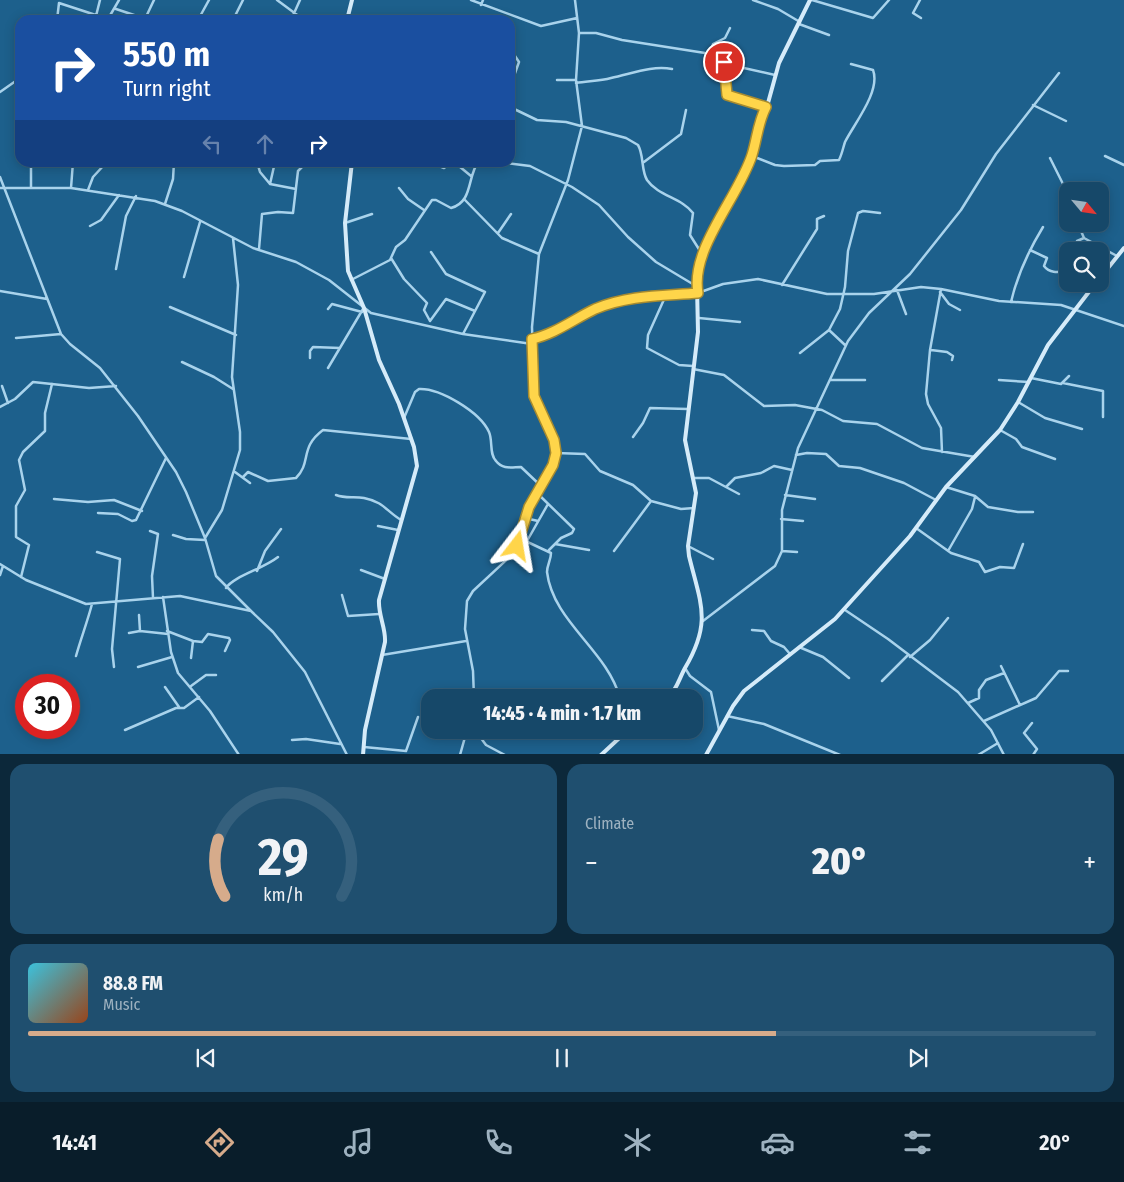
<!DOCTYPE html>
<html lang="en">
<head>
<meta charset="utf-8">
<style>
	body { margin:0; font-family:"Fira Sans Condensed",sans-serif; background:#1f4f6f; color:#f1f3f6; height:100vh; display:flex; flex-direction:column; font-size:19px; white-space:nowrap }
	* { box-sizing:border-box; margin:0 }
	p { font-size:16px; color:#9eb2c0 }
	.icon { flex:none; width:28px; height:28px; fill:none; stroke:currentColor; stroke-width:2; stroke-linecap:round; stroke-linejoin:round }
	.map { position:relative; height:754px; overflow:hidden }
	.panel { display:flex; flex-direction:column; gap:10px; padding:10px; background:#0c283a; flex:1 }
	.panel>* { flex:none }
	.guide { position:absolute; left:15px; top:15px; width:500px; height:152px; border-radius:15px; box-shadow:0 2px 12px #0003,0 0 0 1px #35607d; background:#1a4fa0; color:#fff; overflow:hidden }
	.needle { width:32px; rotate:119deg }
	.tools { position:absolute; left:1059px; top:182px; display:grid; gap:10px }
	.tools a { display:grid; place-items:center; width:50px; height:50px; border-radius:10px; background:#164869; box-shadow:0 2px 12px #0003,0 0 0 1px #35607d; font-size:25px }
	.speed { position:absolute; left:15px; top:674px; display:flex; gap:10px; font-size:25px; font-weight:700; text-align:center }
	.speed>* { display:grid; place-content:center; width:65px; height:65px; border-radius:50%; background:#164869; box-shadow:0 2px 12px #0003,0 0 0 1px #35607d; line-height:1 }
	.speed .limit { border:8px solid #d22; background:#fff; color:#111 }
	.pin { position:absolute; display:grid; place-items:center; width:42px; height:42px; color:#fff; margin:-21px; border:2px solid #fff; border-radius:50%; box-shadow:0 1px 5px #0007 }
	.me { position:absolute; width:55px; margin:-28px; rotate:14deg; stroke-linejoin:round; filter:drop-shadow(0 0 4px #0008) }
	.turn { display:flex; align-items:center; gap:18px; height:105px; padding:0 25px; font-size:22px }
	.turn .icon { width:65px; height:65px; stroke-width:2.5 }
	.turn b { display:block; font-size:35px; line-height:42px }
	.lanes { display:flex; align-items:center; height:48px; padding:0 25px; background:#0003; justify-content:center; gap:25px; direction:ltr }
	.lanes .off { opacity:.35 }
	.big { font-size:38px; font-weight:800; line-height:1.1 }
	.panel .widget { flex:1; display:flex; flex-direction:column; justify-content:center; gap:8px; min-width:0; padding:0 18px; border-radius:15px; background:#1f4f6f }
	.panel .dial { align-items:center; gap:0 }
	.dial svg { height:130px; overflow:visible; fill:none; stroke:#35607d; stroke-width:7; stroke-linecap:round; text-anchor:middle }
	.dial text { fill:#f1f3f6; stroke:none }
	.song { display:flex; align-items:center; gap:15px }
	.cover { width:60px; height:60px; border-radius:8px; background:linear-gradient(135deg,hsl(190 70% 55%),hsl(20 70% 35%)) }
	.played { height:5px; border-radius:2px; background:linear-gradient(90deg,#d6ab8b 70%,#35607d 70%) }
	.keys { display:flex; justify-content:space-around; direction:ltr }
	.heat { display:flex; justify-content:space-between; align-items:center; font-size:28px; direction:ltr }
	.panel .tiles { flex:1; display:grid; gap:10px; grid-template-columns:1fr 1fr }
	.widget:last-child { grid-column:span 2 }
	.trip { position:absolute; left:421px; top:689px; width:282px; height:50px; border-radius:15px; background:#164869; box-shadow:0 2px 12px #0003,0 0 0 1px #35607d; font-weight:800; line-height:50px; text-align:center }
	.dock { display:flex; height:80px; justify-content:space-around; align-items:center; background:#091d2a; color:#9eb2c0 }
	.dock .icon { width:35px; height:35px }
	.dock .active { color:#d6ab8b }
	.dock b { font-size:22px; color:#f1f3f6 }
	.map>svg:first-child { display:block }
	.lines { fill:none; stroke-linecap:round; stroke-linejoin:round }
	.street { stroke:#a9d3ec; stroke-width:2.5 }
	.secondary { stroke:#d5ebf9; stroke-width:4 }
	.route-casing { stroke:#a68a30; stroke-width:12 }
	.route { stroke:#ffd54a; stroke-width:9 }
</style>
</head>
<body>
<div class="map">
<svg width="1124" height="755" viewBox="0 0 1124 755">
	<rect width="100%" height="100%" fill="#1d608c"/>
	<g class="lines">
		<path class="street" d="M277 0 304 20
			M471 0 541 26 577 18
			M753 0 778 9 800 22
			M812 0 873 18 889 0
			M920 0 913 13 921 18
			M481 5 483 0
			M116 9 149 20
			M145 19 154 0
			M57 20 59 3 108 19 119 0
			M95 20 100 0
			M198 20 209 0
			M233 20 243 0
			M291 20 300 0
			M799 24 829 35
			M579 33H596L622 40 705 53 726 64 727 95 765 107
			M20 39 16 59 20 74
			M710 55 713 44 725 38 730 28
			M726 64 775 75
			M557 80H576
			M576 83C588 81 600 81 611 78 631 74 652 65 672 69
			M510 87 519 62 515 56
			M510 89 513 96 510 104
			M0 92 20 78
			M1033 105 1066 121
			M510 107 537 120 566 122 626 138 638 145C644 155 641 170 647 180 658 196 682 198 693 213L690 235 702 254
			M752 156 775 165 784 166 815 165 820 161 839 160C842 154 843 148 845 142 854 124 881 91 873 70L851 64
			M1105 156 1124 165
			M1050 158 1068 194
			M31 162V188
			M257 162 260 172 270 184 275 162
			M454 162 471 176
			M499 162 530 166 572 187 599 205 628 237 656 262 696 286
			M644 162 681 134 686 110
			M432 163 444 168 452 162
			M0 177 61 334 70 344 100 368 138 416 176 472 186 492 205 538 216 576 251 611
			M270 184 296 189
			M0 188H71L155 201 182 211 253 248 296 262 329 280 371 313 463 334 532 344
			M71 188 73 162
			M399 188 408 199 424 210
			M88 190 93 177 105 164
			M464 199 502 238 539 254
			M165 204 173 179 174 162
			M345 223 372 214
			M1078 224 1084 238
			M90 226 101 220 119 195
			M498 233 511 214
			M259 249 262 214 278 212 293 213 298 171 307 162
			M1030 250 1047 258 1044 266C1050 274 1059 272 1068 271
			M1072 251 1077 241 1084 238 1117 256
			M431 252 446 274 485 292 463 334
			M391 258 404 279 427 303 424 310 430 321
			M116 269 126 216 136 196
			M184 277 200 222
			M351 280 390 260 396 247 405 240 432 200H436L451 208C473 202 467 178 478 162
			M782 285 817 229V219L824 216
			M941 289 930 350 926 394 928 404 941 428 942 452
			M897 290 906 314
			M0 291 47 299
			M940 292 949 304 960 310
			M666 295 648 335 647 348 679 365 693 366
			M1011 302C1017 276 1029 250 1043 227
			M170 307 236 335
			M328 309 332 304 362 312
			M699 318 740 322
			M430 321 446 299 475 311
			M829 330 845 345
			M16 338 61 334
			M532 339 553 332 595 309 617 302 640 297 698 293 723 284 758 279 827 294H874L921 287 941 289 999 301 1061 305 1124 326
			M931 350 947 352 953 356 952 360
			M800 353 829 330 840 309 845 287 848 251 858 213 863 211 880 213
			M310 358V351L313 347 340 348
			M182 362 214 377 233 389
			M328 368 363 309
			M693 369 724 375 764 406 795 405 822 410 843 421 877 424 922 448 975 457
			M1031 378 1061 384 1069 376
			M831 380H865
			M999 380 1029 382
			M1063 383 1103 391V417
			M2 386 8 403
			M1018 402 1045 418 1082 429
			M0 407 15 399 33 382 89 388 116 386
			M404 418 415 392 419 389C440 388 480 412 489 432 493 441 489 454 496 461 503 470 512 467 521 467L541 486
			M1000 430 1016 439 1022 447 1055 459
			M633 437 643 423 650 408 688 409
			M556 453 585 454 600 471 633 485 651 501 681 509 694 508
			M796 455 807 453 826 454 839 466 860 468 904 483 936 500
			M235 472 250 483
			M243 477 248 472 268 481 296 478C312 462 299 448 323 430L411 439
			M694 478H709L739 494
			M727 486 735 478 761 473 774 466 792 470
			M946 487 975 496 988 507 1018 512H1033
			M537 493 574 529 572 533 561 538 549 550
			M336 495C346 499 354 496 364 498 384 502 386 511 401 520
			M785 495 815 499
			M54 499 88 502 114 500 142 511
			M98 513 118 514 132 521 136 520 166 458
			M525 518 538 521
			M781 519 803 521
			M378 526 398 530
			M916 528 951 553 979 562 985 572 1000 567 1014 568 1023 544
			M150 531 158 534 152 576 153 598
			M173 535 186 539 205 540
			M205 538 222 510 240 450V432L232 377 238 285 233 238
			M519 538 551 553C551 560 547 565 547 572 553 622 607 650 620 698
			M527 541 548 504
			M555 544 589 550
			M688 546 713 559
			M614 551 651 501
			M782 551 797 552
			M948 551 972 509 975 497
			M97 552 120 559 112 649 114 667
			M0 564 26 580 86 604 180 596 251 611 273 632 305 672 347 755
			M361 570 385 579
			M257 571 265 551 281 529
			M0 575 3 566
			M21 577 29 545 16 537V506L25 490 19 460 23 452 45 431V413L52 384
			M226 588C234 576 263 569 278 557
			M342 595 348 616 379 614
			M163 597 171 652 178 673 210 711 239 755
			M845 610 888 639 958 692 991 730 1004 755
			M139 615 140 631
			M703 621 775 566 782 551V510L798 448 848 341 869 313 910 274 961 210 996 154 1059 73
			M752 630 764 631 771 641 784 647 790 654
			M167 631 193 641
			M129 633 140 631 168 634
			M799 647 823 657 849 678
			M382 655 466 641
			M76 656C81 638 87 623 92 604
			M910 657 930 640 948 618
			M191 658 193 641 202 642 208 634 229 638 230 640 225 651
			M1001 666 1020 705
			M138 667 172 657
			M685 668 690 676 711 692 719 730
			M882 681 908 655
			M191 686 206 675H216
			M165 687 179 707
			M474 698 473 671 465 629 467 601 473 591 515 552 529 507 555 461 554 440 534 396 532 327 539 254 568 180 582 126 576 80 579 33 575 0
			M968 703 979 698V690L986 680 1004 673
			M727 716 764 724 840 755
			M984 721 1036 698 1059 671H1068
			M1032 723 1024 733 1037 749 1033 755
			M125 730 176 708H184L199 697
			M475 730 486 745 505 755
			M292 740 306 739 340 744
			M364 747 406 751 418 717
			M460 755 467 730
			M978 755 998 743"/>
		<path class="secondary" d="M347 20 352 0
			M352 162 345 223 348 271 364 308 379 360 399 404 414 447 417 466 379 600C378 615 386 628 385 642L365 730 363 755
			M1100 278 1124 248
			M668 698C677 689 679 679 685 668 712 622 701 605 689 556L688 546 696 493 685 440 698 332 697 286 700 259 737 191 752 156 761 115 768 103 779 63 810 0
			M601 755 628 730
			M706 755 733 706 744 691 835 619 910 536 946 487 1000 430 1018 402 1048 345 1095 284"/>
	</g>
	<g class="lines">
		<g class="route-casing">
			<path id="route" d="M517 546 529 507 553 465 556 453 554 440 534 396 532 339C555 334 574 319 595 309 628 295 663 296 698 293 690 249 738 198 752 155 757 139 758 122 766 107L727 95 724 62"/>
		</g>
		<use href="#route" class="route"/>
	</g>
</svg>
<div class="tools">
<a><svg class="needle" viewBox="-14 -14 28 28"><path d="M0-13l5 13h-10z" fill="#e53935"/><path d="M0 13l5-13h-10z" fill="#9eb2c0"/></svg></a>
<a><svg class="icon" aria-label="search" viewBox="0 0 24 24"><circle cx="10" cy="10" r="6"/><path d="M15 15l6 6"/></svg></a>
</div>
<div class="speed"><div class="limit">30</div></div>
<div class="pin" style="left:724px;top:62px;background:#d93025"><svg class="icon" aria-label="arrive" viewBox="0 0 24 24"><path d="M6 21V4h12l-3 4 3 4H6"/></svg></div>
<svg class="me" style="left:517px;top:546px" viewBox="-20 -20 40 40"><path d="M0-17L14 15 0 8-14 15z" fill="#ffd54a" stroke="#fff" stroke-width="4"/></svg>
<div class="trip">14:45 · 4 min · 1.7 km</div>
<div class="guide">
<div class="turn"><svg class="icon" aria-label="right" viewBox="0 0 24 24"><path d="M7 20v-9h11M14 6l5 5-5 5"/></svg><div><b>550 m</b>Turn right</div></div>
<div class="lanes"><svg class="icon off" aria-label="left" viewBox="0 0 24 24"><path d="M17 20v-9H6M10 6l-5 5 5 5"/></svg><svg class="icon off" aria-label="ahead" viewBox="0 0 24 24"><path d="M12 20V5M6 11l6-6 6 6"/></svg><svg class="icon" aria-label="right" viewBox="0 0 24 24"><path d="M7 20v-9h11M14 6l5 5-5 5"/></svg></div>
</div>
</div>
<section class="panel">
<div class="tiles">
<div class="widget dial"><svg viewBox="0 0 100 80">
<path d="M14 69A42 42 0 1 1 86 69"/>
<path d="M14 69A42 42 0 0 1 10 34" stroke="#d6ab8b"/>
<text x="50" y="56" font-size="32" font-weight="700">29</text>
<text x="50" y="72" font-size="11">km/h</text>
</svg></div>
<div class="widget"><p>Climate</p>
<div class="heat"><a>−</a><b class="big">20°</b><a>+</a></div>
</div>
<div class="widget">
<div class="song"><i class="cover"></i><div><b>88.8 FM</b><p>Music</p></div></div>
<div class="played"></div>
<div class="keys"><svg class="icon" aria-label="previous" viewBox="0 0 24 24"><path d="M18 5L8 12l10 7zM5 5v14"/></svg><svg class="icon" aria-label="pause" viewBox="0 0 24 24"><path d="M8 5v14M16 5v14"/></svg><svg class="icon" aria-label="next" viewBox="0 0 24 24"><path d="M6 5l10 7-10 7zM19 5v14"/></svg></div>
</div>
</div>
</section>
<nav class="dock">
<b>14:41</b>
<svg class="icon active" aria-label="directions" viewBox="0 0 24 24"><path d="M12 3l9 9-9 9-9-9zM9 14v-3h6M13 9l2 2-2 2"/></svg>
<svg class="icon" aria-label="music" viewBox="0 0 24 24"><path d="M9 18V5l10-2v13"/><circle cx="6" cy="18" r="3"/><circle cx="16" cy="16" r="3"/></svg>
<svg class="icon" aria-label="phone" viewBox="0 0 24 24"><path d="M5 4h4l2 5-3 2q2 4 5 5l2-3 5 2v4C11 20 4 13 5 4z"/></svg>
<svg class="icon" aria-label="climate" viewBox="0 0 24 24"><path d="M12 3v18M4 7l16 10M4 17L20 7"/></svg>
<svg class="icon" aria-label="car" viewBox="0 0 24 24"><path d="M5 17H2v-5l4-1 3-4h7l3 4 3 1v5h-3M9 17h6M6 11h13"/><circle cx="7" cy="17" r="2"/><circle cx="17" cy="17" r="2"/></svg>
<svg class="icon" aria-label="filters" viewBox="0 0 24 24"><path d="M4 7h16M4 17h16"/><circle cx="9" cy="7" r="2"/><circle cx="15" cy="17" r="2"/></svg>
<b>20°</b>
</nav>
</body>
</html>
